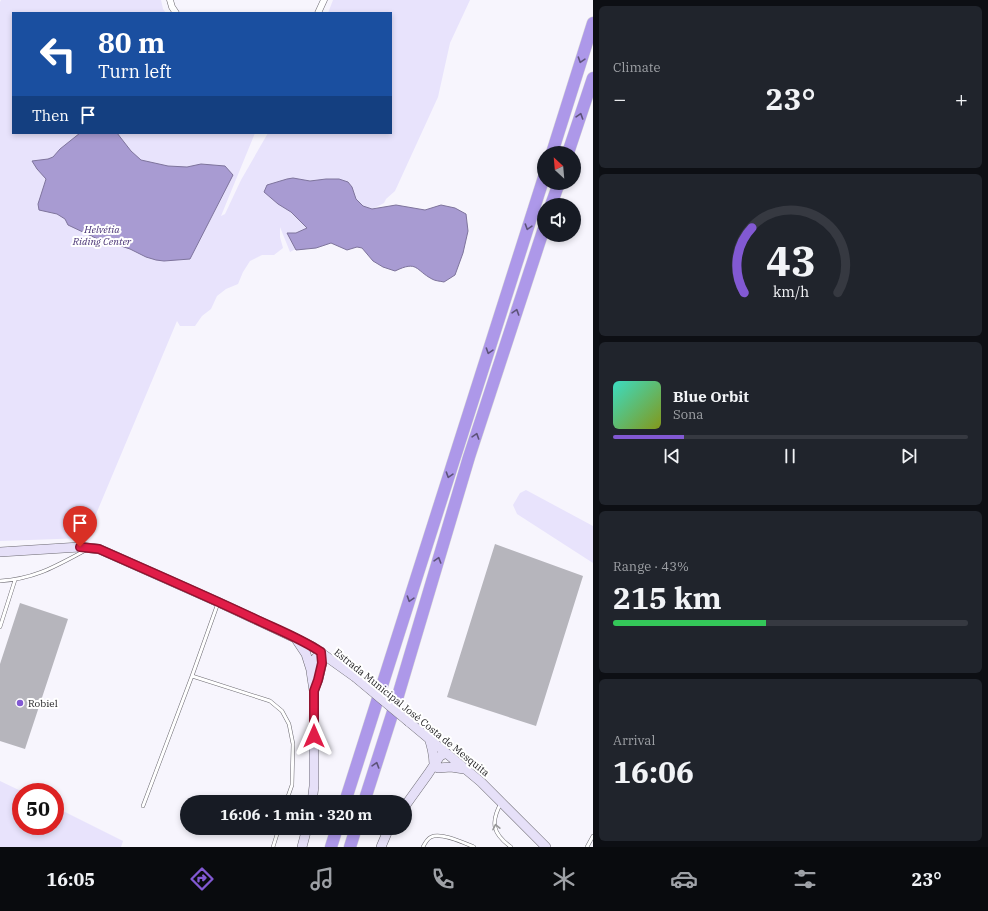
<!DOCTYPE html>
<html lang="en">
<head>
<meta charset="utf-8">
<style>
	body { margin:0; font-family:"IBM Plex Serif",serif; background:#20242c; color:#f1f3f6; height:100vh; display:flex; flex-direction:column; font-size:15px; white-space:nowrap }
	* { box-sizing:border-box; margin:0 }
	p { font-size:13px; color:#9ea1a6 }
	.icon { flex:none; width:22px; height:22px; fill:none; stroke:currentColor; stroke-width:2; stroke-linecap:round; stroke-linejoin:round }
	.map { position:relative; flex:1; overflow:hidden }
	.drawer { display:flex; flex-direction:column; gap:6px; padding:6px; background:#0d0f14; width:395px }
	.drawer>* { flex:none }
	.hud { position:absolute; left:12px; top:12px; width:380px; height:122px; border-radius:0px; box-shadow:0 2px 6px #0003; background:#1a4fa0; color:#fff; overflow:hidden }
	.needle { width:26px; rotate:334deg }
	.fabs { position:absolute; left:537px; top:146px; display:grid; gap:8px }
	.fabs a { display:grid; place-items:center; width:44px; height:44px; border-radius:50%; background:#171b24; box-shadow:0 2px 6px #0003; font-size:20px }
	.speed { position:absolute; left:12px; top:783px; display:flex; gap:8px; font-size:20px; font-weight:700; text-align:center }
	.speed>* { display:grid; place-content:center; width:52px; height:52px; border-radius:50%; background:#171b24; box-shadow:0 2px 6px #0003; line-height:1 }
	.speed .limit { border:6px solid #d22; background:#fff; color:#111 }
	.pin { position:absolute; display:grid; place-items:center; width:34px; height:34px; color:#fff; margin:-41px -17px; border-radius:50% 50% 50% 0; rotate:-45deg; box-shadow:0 0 4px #0007 }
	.pin .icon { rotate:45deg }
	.me { position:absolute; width:44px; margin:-22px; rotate:0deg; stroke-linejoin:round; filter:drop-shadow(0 0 3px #0008) }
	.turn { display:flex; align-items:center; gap:14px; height:84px; padding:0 20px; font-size:18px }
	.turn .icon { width:52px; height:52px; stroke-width:2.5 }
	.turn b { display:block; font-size:28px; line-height:34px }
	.then { display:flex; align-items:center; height:38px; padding:0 20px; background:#0003; gap:8px; font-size:15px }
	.big { font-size:30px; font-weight:700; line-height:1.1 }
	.drawer .widget { flex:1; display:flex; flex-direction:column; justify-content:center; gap:6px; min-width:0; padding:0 14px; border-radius:6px; background:#20242c }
	.drawer .dial { align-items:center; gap:0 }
	.dial svg { height:104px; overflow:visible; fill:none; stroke:#363941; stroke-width:7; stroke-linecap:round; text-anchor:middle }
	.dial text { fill:#f1f3f6; stroke:none }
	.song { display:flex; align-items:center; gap:12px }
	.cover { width:48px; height:48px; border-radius:6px; background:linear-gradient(135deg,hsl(170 70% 55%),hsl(70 70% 35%)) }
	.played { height:4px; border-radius:2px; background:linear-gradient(90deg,#8259d3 20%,#363941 20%) }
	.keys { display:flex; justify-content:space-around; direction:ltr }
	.heat { display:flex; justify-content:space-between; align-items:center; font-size:22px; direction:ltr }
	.charge { height:6px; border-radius:3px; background:linear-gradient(90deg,#34c759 43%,#363941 0) }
	.trip { position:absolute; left:180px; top:795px; width:232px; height:40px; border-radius:20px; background:#171b24; box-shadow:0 2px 6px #0003; font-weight:700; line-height:40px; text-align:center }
	.tabs { display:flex; height:64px; justify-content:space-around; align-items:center; background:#090b0e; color:#9ea1a6 }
	.tabs .icon { width:28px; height:28px }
	.tabs .on { color:#8259d3 }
	.tabs b { font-size:18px; color:#f1f3f6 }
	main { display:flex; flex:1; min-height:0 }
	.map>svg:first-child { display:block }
	.green { fill:#e8e3fc }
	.water { fill:#a89bd2; stroke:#7e749c }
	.building { fill:#b6b5bc }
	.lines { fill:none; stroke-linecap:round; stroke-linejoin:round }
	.service-casing { stroke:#6b6970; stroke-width:4 }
	.minor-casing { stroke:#6b6970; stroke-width:7 }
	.secondary-casing { stroke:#6b6970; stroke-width:10 }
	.motorway-casing { stroke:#d6d6d6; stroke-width:13 }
	.service { stroke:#fff; stroke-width:3 }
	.minor { stroke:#fff; stroke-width:6 }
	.secondary { stroke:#e6e0f8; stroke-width:9 }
	.motorway { stroke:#ad98e9; stroke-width:12 }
	.secondary-bridge-casing { stroke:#6b6970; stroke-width:10; stroke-linecap:butt }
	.secondary-bridge { stroke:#e6e0f8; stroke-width:9 }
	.oneway { stroke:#5d5379 }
	.oneway2 { stroke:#989899 }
	.route-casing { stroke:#92132f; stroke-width:10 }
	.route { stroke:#e11d48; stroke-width:7 }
	.poi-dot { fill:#8259d3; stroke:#fff; stroke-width:1.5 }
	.labels { text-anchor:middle; stroke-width:4; stroke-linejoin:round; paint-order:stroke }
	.park-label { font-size:10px; font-style:italic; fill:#473174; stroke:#fff }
	.poi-label { font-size:10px; fill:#1b1a1d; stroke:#fff; text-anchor:start }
	.street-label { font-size:10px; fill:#1b1a1d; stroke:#fff }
</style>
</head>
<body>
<main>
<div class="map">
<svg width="593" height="847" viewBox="0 0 593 847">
	<rect width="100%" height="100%" fill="#f7f5fd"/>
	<path class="green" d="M1 0H161L163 9 166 13H13V133H255L221 216 225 214 241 180 268 133H391V13H328L333 0H470L450 43 438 97 395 191 386 199 384 203 290 252 280 227V237L283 248 274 255H262L250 261 243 272 238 284 226 289 217 296 211 309 202 316 195 326H180L177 321 86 538 0 541V2Z
		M526 490 593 526V563L517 514 513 505 520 493Z
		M0 781 23 792H21V826H55V807L123 841 121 847H0Z"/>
	<path class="water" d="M80 133H117L131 151 141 160 168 166 187 167 201 164 225 166 233 175 190 259 164 261 156 260 146 257 130 249 112 243 102 241 68 225 65 219 57 214 39 210 38 204 46 179 37 169 32 161 48 159 53 157 60 149Z
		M293 178 310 181 326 179H339L348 182 352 187 356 199 363 206 372 209 396 205 425 210 441 205 455 208 466 214 468 231 463 253 455 275 444 282C440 281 435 281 432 279 415 270 418 260 395 271L383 267 373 261 362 248 357 247 347 250 331 243 316 248 296 250 287 233H296L307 228 291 212 278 204 264 192 267 185 287 179Z"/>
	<path class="building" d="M495 544 583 576 536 726 447 697Z
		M20 603 68 619 25 749 0 741V664Z"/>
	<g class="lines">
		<g class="service-casing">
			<path id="service" d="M0 581C35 579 56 566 86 550
				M0 627 15 580
				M192 676 270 701 282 711 289 724 293 744 292 785 286 802
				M501 803C490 823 493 834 511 847
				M143 806 192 676 218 603
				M273 847 279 828
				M423 847C425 843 427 839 431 837 441 832 464 843 474 847
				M587 847 593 836"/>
		</g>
		<g class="minor-casing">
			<path id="minor" d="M170 0 172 7 176 13
				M318 13 324 0"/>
		</g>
		<g class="secondary-casing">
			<path id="secondary" d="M0 552 80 547 99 549 218 602 295 638 313 647 355 677
				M296 639 306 654 311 670
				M314 690 318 680 322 663 321 652
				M409 722 481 782 546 847
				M429 738C432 747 434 756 434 766
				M438 768 451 767 464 769
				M312 802 314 786V691L311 671 315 659 321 652
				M405 806 428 774 440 756 446 753
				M302 847 307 828
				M381 847 389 828"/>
		</g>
		<g class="motorway-casing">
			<path id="motorway" d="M552 153 593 23
				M568 153 593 78
				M551 205 559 183
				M345 802 544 177
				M364 802 397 699 469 457 544 228
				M331 847 337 828
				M350 847 356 828"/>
		</g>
		<use href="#service" class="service"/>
		<use href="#minor" class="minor"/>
		<use href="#secondary" class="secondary"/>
		<use href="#motorway" class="motorway"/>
		<g class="secondary-bridge-casing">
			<path id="secondary-bridge" d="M355 677 409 722"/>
		</g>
		<use href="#secondary-bridge" class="secondary-bridge"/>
	</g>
	<defs><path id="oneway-chevron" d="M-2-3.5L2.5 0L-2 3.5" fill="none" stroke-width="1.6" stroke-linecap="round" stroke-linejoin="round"/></defs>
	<g class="oneway">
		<use href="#oneway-chevron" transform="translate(581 60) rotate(108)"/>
		<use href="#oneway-chevron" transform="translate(580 116) rotate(-72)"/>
		<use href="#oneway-chevron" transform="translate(528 227) rotate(108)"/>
		<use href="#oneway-chevron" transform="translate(516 312) rotate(-72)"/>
		<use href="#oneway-chevron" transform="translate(489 351) rotate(108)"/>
		<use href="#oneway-chevron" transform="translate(476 436) rotate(-72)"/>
		<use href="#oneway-chevron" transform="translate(449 475) rotate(108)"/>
		<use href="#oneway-chevron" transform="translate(438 560) rotate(-73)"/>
		<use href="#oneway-chevron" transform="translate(410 599) rotate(108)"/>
		<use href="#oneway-chevron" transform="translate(376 765) rotate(-73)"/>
	</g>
	<use class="oneway2" href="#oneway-chevron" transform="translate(496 827) rotate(-102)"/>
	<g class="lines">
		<g class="route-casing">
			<path id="route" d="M80 547 99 549C151 572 202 594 253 618 276 629 300 638 321 652L322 663 318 680 314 691V736"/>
		</g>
		<use href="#route" class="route"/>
	</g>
	<circle class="poi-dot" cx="20" cy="703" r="4"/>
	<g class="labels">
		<g class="park-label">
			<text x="102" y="233">Helvétia<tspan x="102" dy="12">Riding Center</tspan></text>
		</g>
		<g class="poi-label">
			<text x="28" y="707">Robiel</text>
		</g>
		<g class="street-label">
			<text transform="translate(412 712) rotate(39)" y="4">Estrada Municipal José Costa de Mesquita</text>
		</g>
	</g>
</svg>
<div class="fabs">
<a><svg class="needle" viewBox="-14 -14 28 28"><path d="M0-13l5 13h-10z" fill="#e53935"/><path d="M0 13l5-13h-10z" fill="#9ea1a6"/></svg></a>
<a><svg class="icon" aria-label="sound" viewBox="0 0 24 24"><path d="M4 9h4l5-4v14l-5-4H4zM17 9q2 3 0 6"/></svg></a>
</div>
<div class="speed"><div class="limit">50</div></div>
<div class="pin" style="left:80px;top:547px;background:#d93025"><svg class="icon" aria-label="arrive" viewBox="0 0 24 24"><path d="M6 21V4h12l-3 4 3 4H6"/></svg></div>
<svg class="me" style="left:314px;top:736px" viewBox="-20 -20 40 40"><path d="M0-17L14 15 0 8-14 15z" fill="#e11d48" stroke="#fff" stroke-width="4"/></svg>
<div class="trip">16:06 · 1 min · 320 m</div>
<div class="hud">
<div class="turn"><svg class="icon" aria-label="left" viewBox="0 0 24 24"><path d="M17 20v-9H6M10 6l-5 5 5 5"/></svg><div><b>80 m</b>Turn left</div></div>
<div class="then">Then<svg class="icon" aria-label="arrive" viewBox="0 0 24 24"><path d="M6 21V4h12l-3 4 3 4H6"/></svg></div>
</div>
</div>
<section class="drawer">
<div class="widget"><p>Climate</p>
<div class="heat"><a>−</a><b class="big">23°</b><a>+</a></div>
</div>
<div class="widget dial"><svg viewBox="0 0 100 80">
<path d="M14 69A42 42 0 1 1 86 69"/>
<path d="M14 69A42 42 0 0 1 20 19" stroke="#8259d3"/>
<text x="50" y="56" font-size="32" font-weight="700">43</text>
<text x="50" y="72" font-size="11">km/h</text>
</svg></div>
<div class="widget">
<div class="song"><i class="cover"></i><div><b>Blue Orbit</b><p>Sona</p></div></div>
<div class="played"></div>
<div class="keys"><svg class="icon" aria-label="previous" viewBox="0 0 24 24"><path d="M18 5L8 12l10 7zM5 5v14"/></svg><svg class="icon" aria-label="pause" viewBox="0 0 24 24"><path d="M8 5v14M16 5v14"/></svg><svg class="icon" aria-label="next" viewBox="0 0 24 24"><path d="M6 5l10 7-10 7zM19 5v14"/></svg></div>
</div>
<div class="widget"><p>Range · 43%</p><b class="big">215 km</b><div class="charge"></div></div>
<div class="widget"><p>Arrival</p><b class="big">16:06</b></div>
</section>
</main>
<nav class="tabs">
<b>16:05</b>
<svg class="icon on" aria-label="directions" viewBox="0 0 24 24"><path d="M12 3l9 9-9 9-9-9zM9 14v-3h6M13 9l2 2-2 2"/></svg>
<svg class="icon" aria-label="music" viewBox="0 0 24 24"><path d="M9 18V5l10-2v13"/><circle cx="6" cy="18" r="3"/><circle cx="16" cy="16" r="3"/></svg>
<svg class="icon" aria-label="phone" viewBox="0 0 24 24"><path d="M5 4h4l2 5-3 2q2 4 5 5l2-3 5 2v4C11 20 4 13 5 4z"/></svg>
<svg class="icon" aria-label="climate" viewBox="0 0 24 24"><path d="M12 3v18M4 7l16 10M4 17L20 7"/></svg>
<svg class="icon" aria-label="car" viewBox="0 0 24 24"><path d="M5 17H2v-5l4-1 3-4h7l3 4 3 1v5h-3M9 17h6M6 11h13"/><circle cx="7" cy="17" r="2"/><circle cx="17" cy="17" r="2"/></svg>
<svg class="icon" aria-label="filters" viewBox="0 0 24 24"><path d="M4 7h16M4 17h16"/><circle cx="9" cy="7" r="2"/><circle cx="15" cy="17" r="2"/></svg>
<b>23°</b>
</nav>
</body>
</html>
